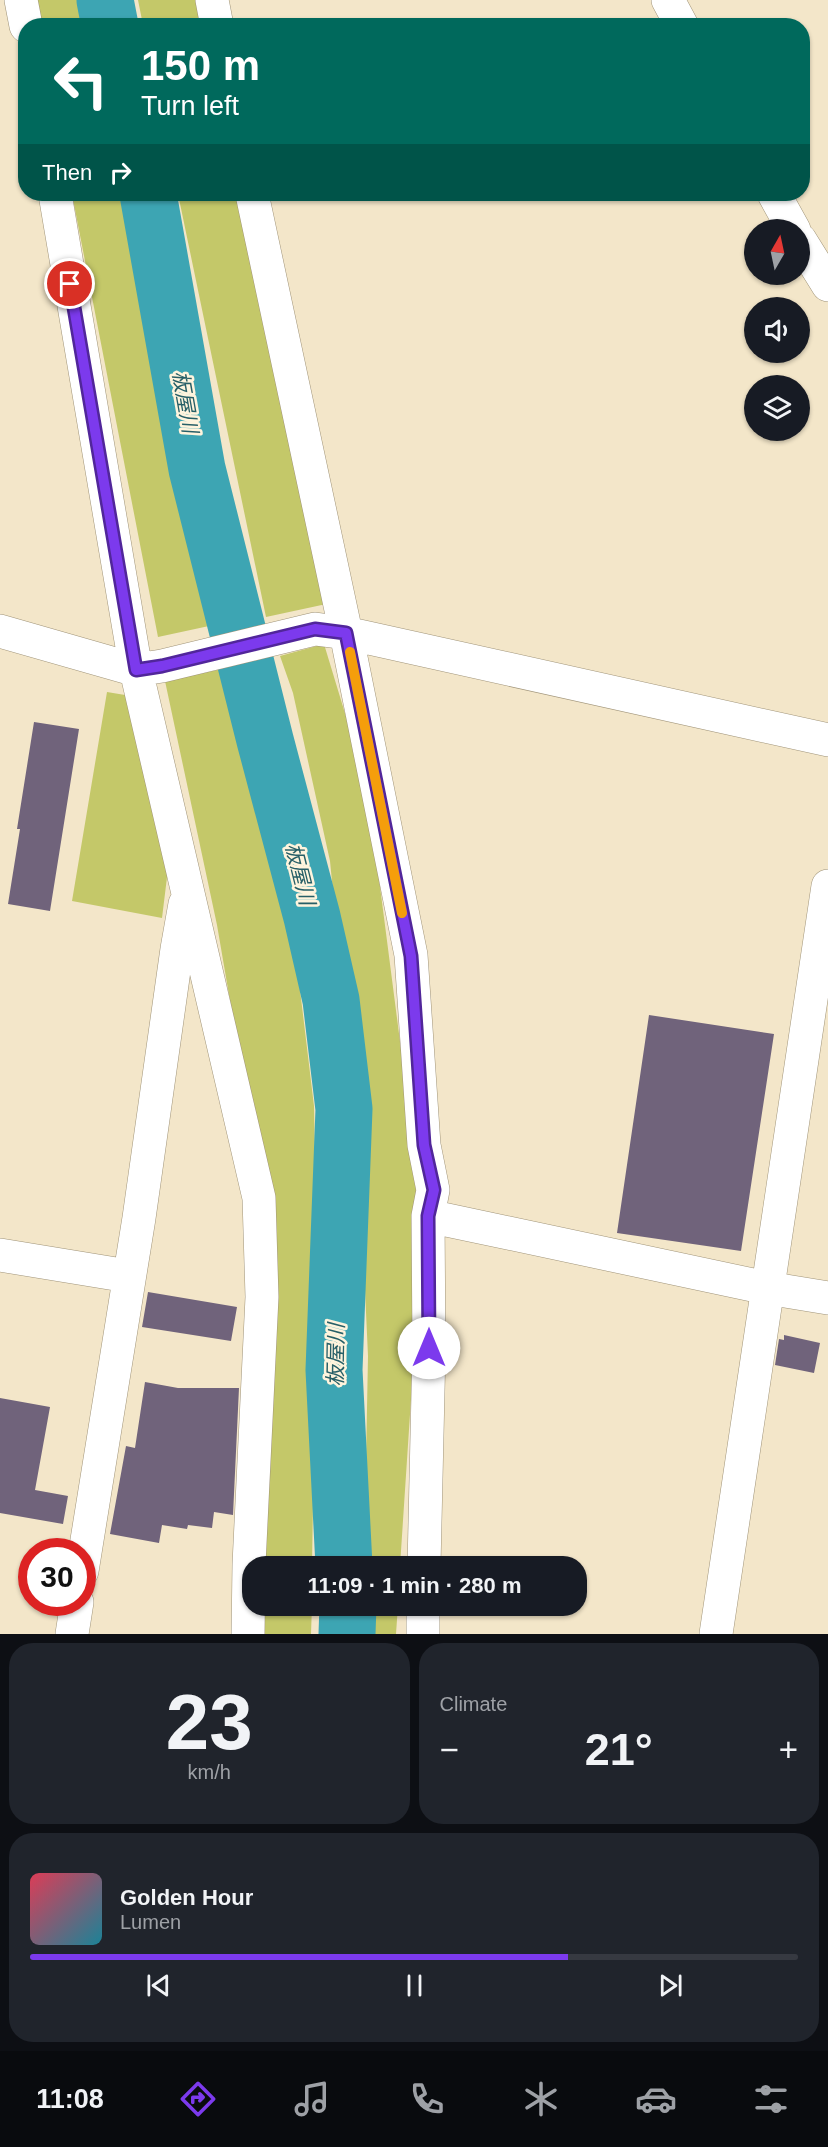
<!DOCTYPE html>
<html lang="en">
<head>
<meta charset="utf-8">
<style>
	body { margin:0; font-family:Arial,"Noto Sans JP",sans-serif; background:#20242c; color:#f1f3f6; height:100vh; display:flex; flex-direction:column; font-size:22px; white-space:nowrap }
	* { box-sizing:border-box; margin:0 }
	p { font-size:20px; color:#9ea1a6 }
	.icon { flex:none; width:33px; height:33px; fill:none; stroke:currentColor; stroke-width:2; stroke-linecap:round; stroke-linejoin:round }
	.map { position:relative; height:1634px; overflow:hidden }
	.panel { display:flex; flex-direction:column; gap:9px; padding:9px; background:#0d0f14; flex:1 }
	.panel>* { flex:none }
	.hud { position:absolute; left:18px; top:18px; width:792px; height:183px; border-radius:24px; box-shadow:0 2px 4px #0004; background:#00695c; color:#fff; overflow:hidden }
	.needle { width:39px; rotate:9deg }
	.buttons { position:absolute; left:744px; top:219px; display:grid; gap:12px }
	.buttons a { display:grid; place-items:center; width:66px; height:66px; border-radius:50%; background:#171b24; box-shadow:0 2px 4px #0004; font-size:30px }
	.speed { position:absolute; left:18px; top:1538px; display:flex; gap:12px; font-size:30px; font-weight:700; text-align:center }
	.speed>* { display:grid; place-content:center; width:78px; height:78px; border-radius:50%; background:#171b24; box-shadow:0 2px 4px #0004; line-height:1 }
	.speed .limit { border:9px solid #d22; background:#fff; color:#111 }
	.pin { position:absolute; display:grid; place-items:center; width:51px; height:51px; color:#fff; margin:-26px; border:3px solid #fff; border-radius:50%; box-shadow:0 2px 6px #0007 }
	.me { position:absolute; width:66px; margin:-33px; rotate:0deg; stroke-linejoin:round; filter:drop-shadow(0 0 4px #0008) }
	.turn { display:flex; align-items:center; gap:21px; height:126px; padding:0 24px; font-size:27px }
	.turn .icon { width:78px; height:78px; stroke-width:2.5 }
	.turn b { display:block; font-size:42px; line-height:51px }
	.then { display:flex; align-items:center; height:57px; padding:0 24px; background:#0003; gap:12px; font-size:22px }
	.big { font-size:45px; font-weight:800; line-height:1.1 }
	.panel .widget { flex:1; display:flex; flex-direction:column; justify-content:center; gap:9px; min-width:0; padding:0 21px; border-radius:24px; background:#20242c }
	.panel .dial { align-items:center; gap:0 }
	.dial b { font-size:78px; line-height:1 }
	.song { display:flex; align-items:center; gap:18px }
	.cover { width:72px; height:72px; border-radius:9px; background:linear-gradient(135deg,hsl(350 70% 55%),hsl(190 70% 35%)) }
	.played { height:6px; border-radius:3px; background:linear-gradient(90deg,#7c3aed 70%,#363941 70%) }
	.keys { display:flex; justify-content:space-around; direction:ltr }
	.heat { display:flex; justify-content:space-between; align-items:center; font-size:33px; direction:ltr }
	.panel .tiles { flex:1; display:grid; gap:9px; grid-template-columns:1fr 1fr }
	.widget:last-child { grid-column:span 2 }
	.trip { position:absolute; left:242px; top:1556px; width:345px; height:60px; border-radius:24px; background:#171b24; box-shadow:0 2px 4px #0004; font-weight:800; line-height:60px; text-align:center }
	.tab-bar { display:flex; height:96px; justify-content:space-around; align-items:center; background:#090b0e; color:#9ea1a6 }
	.tab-bar .icon { width:42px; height:42px }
	.tab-bar .active { color:#7c3aed }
	.tab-bar b { font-size:27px; color:#f1f3f6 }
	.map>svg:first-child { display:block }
	.green { fill:#c4c869 }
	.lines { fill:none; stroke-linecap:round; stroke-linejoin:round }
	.river { stroke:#3da5b3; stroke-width:57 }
	.building { fill:#70637b }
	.minor-casing { stroke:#a09479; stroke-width:34 }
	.tertiary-casing { stroke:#a09479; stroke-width:34 }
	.minor { stroke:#fff; stroke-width:33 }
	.tertiary { stroke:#fff; stroke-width:33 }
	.route-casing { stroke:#51269a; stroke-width:15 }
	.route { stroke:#7c3aed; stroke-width:10 }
	.slow { stroke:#f59e0b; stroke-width:10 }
	.labels { text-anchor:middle; stroke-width:5; stroke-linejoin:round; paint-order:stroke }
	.water-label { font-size:21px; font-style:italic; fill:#275f67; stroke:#fef4dd }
</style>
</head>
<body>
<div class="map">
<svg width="828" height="1634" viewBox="0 0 828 1634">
	<rect width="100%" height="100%" fill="#f3e6c9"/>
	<path class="green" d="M34 0H87L92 25H39Z
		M138 0H204L209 25H143Z
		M72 194H124L209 626 158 637Z
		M178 194H242L331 603 266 617Z
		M324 644 367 786 417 1173 412 1384 400 1566H364L368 1356 359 1158 330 861 293 693 280 656Z
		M222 669 294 940 314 1106 317 1261 312 1566H261L266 1210 217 925 165 681Z
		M107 692 131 696 169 861 162 918 72 901Z
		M260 1605H312L311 1634H260Z
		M363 1605H398L396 1634H362Z"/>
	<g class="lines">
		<path class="river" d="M105 0 110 26
			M148 194 197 469 265 740 312 917 331 1000 344 1109 334 1370 344 1566
			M347 1634 348 1605"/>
	</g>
	<path class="building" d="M34 722 79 729 50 911 8 904 20 829H17Z
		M649 1015 774 1034 741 1251 617 1233Z
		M148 1292 237 1307 231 1341 142 1327Z
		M784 1335 820 1343 814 1373 775 1365 779 1339 784 1340Z
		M145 1382 178 1388H239L233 1515 214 1512 212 1528 188 1525 187 1529 162 1525 159 1543 110 1534 126 1446 135 1448Z
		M0 1398 50 1407 35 1490 68 1496 63 1524 0 1513Z"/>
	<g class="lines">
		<g class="minor-casing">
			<path id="minor" d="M21 0 26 26
				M212 0 217 26
				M55 194 136 670 259 1198 262 1297 249 1564 248 1634
				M252 194 346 633 411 955 424 1145 433 1190 428 1216 429 1348 424 1566
				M0 631 136 670 162 666 315 629 346 633 828 740
				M428 1216 767 1288 828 1298
				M0 1255 128 1276
				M82 1571 139 1218 177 949 185 904
				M72 1634 77 1602
				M423 1634V1605
				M716 1634 828 886"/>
		</g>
		<g class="tertiary-casing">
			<path id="tertiary" d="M668 0 682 26
				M774 194 794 230
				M800 240 828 285"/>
		</g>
		<use href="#minor" class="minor"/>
		<use href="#tertiary" class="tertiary"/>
	</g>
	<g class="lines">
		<g class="route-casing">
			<path id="route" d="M70 284 136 670 162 666 315 629 346 633 411 956 424 1145 434 1190 428 1216 429 1348"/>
		</g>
		<use href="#route" class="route"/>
		<path class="slow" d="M350 652 402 913"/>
	</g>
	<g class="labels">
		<g class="water-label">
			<text transform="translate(185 402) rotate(80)" y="7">板屋川</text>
			<text transform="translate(300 874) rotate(76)" y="7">板屋川</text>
			<text transform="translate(336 1355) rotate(-89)" y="7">板屋川</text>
		</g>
	</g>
</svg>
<div class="buttons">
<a><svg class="needle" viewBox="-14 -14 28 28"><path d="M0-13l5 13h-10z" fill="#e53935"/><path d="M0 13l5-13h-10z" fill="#9ea1a6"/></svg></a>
<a><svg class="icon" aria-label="sound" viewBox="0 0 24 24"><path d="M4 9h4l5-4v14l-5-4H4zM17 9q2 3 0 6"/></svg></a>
<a><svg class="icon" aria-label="layers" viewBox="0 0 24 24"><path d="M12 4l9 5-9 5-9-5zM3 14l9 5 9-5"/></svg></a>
</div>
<div class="speed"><div class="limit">30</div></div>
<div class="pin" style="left:70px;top:284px;background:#d93025"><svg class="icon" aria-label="arrive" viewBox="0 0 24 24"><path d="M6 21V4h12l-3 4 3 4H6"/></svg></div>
<svg class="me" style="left:429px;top:1348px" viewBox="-20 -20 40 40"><circle r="19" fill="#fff"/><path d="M0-13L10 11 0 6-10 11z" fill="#7c3aed"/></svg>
<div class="trip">11:09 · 1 min · 280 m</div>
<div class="hud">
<div class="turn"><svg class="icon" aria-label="left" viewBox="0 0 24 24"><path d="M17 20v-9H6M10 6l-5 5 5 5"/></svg><div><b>150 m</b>Turn left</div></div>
<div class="then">Then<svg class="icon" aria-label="right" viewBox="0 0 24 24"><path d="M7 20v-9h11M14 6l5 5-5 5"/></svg></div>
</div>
</div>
<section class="panel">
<div class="tiles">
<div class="widget dial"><b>23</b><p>km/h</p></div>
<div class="widget"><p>Climate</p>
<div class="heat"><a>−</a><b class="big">21°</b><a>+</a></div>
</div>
<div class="widget">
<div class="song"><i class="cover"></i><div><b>Golden Hour</b><p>Lumen</p></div></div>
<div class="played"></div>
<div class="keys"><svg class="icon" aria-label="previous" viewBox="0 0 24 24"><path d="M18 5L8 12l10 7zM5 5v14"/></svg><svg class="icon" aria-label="pause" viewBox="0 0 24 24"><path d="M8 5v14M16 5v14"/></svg><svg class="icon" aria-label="next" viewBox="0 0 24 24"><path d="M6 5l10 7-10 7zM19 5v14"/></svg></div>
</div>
</div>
</section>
<nav class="tab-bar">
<b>11:08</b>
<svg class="icon active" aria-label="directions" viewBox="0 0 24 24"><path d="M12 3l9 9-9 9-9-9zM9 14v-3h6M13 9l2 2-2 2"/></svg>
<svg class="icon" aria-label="music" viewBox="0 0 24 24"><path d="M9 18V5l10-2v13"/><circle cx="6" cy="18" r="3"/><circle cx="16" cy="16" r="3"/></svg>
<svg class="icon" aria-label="phone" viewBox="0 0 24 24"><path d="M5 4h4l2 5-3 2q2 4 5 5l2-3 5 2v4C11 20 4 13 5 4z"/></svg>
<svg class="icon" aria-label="climate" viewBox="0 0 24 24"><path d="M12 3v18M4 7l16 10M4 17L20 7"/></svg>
<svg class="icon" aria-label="car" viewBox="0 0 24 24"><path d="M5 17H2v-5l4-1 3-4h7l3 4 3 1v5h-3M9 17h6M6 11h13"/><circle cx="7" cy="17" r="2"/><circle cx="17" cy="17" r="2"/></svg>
<svg class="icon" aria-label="filters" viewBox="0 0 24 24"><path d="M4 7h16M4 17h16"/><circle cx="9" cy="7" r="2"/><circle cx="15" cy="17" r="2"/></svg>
</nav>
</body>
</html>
